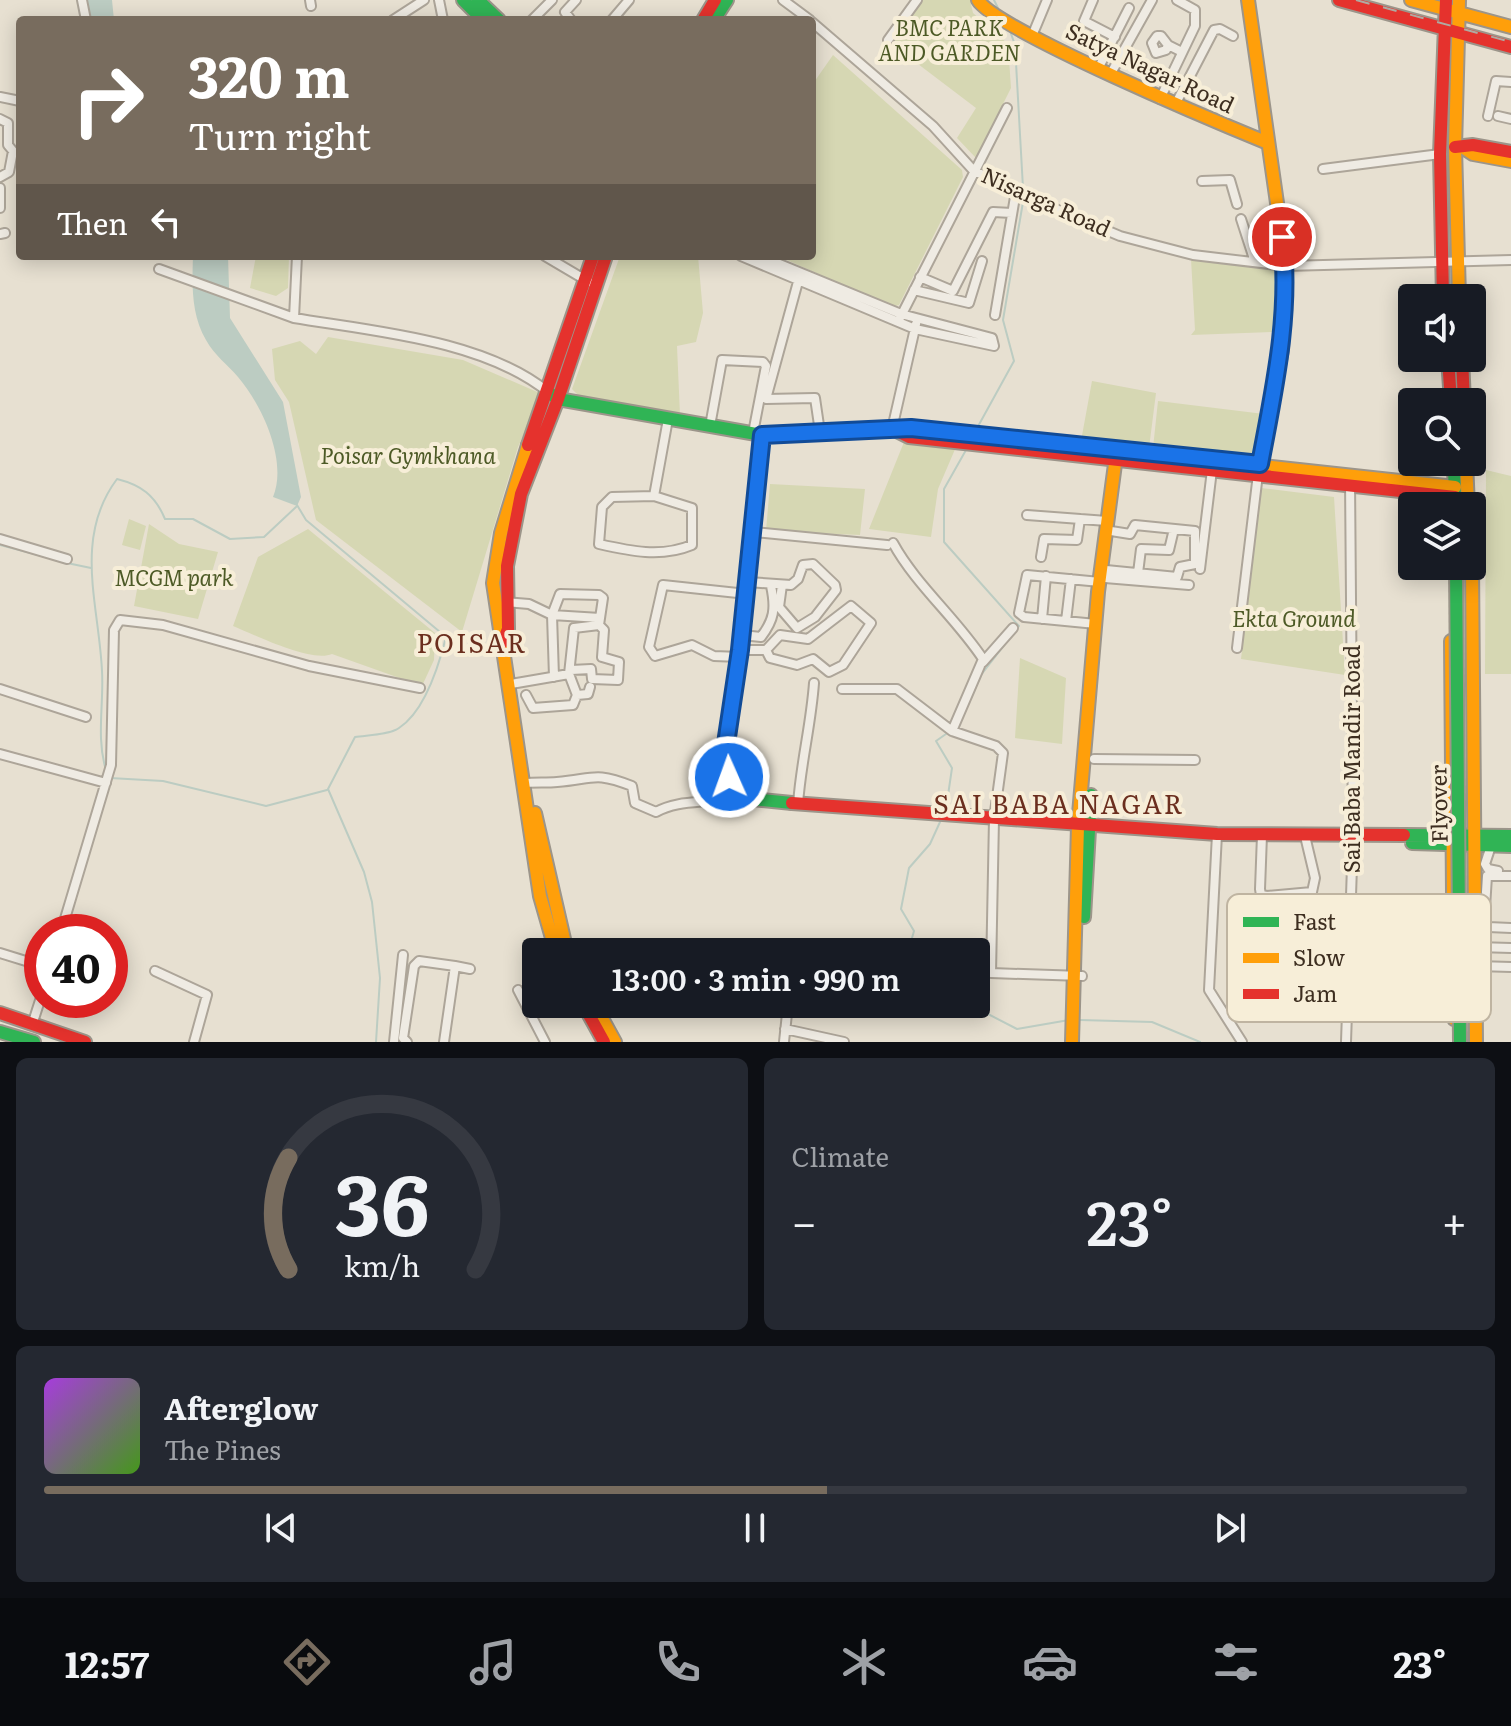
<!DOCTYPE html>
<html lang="en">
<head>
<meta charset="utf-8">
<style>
	body { margin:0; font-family:Literata,serif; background:#242831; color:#f1f3f6; height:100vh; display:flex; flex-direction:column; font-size:30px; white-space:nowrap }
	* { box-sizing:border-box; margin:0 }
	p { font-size:26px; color:#9ea1a6 }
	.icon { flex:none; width:44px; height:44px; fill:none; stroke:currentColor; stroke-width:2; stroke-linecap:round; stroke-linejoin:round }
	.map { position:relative; height:1042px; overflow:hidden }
	.drawer { display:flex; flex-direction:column; gap:16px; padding:16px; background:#0d0f14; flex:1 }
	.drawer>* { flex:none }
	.banner { position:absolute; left:16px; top:16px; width:800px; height:244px; border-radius:8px; box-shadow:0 4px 20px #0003; background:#786c5e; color:#fff; overflow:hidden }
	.fabs { position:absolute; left:1398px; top:284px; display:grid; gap:16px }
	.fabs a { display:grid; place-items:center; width:88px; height:88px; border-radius:8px; background:#171b24; box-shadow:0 4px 20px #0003; font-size:40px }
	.speed { position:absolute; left:24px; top:914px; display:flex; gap:16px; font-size:40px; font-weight:700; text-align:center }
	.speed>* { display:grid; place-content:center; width:104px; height:104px; border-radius:50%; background:#171b24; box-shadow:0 4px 20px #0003; line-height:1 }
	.speed .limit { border:12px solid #d22; background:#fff; color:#111 }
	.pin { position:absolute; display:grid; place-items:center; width:68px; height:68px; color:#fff; margin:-34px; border:4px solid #fff; border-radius:50%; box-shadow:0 2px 8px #0007 }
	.me { position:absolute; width:88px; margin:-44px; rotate:358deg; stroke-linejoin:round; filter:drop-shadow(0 0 6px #0008) }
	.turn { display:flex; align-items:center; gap:28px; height:168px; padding:0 40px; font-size:36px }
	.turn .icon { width:104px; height:104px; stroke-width:2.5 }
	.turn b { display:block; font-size:56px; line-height:68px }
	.then { display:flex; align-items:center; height:76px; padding:0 40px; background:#0003; gap:16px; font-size:30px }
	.big { font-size:60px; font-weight:600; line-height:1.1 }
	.drawer .card { flex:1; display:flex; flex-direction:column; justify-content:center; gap:12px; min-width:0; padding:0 28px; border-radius:12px; background:#242831 }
	.drawer .dial { align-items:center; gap:0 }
	.dial svg { height:208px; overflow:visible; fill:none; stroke:#363941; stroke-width:7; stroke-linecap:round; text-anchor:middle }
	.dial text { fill:#f1f3f6; stroke:none }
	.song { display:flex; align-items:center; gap:24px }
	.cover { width:96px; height:96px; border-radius:12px; background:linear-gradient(135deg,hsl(280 70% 55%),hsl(100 70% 35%)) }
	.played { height:8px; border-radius:4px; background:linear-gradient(90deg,#786c5e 55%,#363941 55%) }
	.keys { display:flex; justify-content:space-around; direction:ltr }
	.heat { display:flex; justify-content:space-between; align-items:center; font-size:44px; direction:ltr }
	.drawer .tiles { flex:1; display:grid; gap:16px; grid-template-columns:1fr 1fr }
	.card:last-child { grid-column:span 2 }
	.trip { position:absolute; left:522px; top:938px; width:468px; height:80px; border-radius:8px; background:#171b24; box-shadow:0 4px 20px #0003; font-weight:600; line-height:80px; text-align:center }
	.tab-bar { display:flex; height:128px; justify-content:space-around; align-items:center; background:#090b0e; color:#9ea1a6 }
	.tab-bar .icon { width:56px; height:56px }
	.tab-bar .active { color:#786c5e }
	.tab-bar b { font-size:36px; color:#f1f3f6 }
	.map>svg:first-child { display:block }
	.green { fill:#d6d7b3 }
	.water { fill:#bcccc2 }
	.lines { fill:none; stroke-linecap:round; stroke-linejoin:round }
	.stream { stroke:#bcccc2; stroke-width:2 }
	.street-casing { stroke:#ada599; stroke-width:12 }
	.fast-casing { stroke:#9c958a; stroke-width:16 }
	.slow-casing { stroke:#9c958a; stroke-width:16 }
	.jam-casing { stroke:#9c958a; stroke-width:16 }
	.street { stroke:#efebe3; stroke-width:8 }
	.fast { stroke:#30b455; stroke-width:12 }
	.slow { stroke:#ff9f0a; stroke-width:12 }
	.jam { stroke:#e5322d; stroke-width:12 }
	.rail { stroke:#afaaa2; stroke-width:2; stroke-dasharray:14 14; stroke-linecap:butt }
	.fast-bridge-casing { stroke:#9c958a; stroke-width:16; stroke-linecap:butt }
	.fast-bridge { stroke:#30b455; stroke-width:12 }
	.route-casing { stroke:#114b97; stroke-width:20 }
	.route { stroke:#1a73e8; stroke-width:14 }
	.labels { text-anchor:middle; stroke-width:8; stroke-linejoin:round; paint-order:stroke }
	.park-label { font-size:22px; font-style:italic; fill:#4d5a26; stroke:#f7eed8 }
	.street-label { font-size:22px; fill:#3d2e20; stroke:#f7eed8 }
	.quarter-label { font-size:26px; letter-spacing:2px; fill:#6b2e1e; stroke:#f7eed8 }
	.key { fill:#f7eed8; stroke:#bfb4a1; stroke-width:2 }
	.key-label { font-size:22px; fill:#3d2e20 }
</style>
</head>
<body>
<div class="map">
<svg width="1511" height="1042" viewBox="0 0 1511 1042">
	<rect width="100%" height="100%" fill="#e7e0d1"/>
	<path class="green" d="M920 0H970L973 13 1008 44 1011 88 976 158 957 138 976 108 889 42Z
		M833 55 962 170 963 177 899 305 892 307 787 260 788 256H812V85Z
		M256 256H289L288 288 276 296 250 288Z
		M620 256H698L703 313 696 342 677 346 680 415 578 395 572 389Z
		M1191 259 1272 267 1281 279 1272 332 1191 335 1195 330Z
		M328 337 463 360 542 394 518 447 462 632 316 520 289 402 275 380 272 349 300 341 316 354Z
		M1092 381 1156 393 1149 448 1081 441Z
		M1158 401 1264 414 1257 460 1153 448Z
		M904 442 956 447 938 489 931 537 869 529Z
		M1486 470 1511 476V674H1485Z
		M770 484 865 489 860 535 766 531Z
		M1261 488 1334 497 1345 675 1241 659Z
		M129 519 146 526 140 550 122 545Z
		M149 524 179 544 218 552 198 619 134 606Z
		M308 529 435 633 434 660 422 686 332 654C311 663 255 635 233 626L258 557Z
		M1020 658 1066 678 1062 744 1015 738Z"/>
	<path class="water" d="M86 0H112L114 20H92Z
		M193 256H228L230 318 283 402 301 497 297 506 273 497C288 461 262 405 238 377 227 364 215 356 206 340 191 314 192 285 193 256Z"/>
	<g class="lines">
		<path class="stream" d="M994 0 998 8
			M1009 28 1015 45 1023 188
			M976 430 1014 361 1003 320 1023 202
			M966 450 944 489V542L1019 626 981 675 971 698
			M297 505 306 520 446 637C439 665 425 711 399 728 389 735 367 735 355 737L328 789 364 872 372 902 380 978 376 1042
			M0 545 61 561
			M67 563 91 568
			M946 734 936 741 952 768 946 809
			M106 770C96 738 104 704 102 671 99 605 73 538 117 479 141 485 155 495 165 519H193L230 539 264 537 296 507
			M110 778 163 781 266 806 327 790
			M908 952 914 931 901 909 909 868 930 844 940 822
			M976 992 980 991 986 1013 1017 1029 1069 1020
			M1080 1020 1152 1022 1200 1042"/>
		<g class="street-casing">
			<path id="street" d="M82 0 86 20
				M310 0 311 6
				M439 0 443 20
				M783 0 810 20
				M1093 0 1084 21 1115 37
				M393 20 424 0
				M532 20 552 0
				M571 20 565 12 576 0
				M612 20 629 0
				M812 22 933 126 973 170 1025 196 1120 236 1193 255 1286 266 1511 260
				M1032 36 1047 0
				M888 40 917 0
				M1168 45 1166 50 1156 53 1152 43 1157 36H1161L1168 45 1182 52
				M1098 69 1129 8
				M1110 75 1152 0
				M0 97 20 101
				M1160 99 1195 26V10L1177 0
				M1175 105 1214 30 1220 29 1233 36
				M1488 116 1496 81 1511 82
				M1498 116 1511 119
				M0 119 8 123V145L13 151 9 172 0 177
				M1323 169 1440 154
				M1202 181 1230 180 1237 204
				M0 188V208
				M1241 219 1255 262
				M0 234 5 233
				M297 256 294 318C373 331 484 340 548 392
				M545 256 589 282
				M741 256 915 329 994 346 992 338 901 314 760 256
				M159 269 294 318
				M920 277 953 291 993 212 1012 213
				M799 278 766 399 815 398 820 432
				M914 290 969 303 982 261
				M995 315 1016 191
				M900 318 1007 108
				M710 426 722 360 763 362 766 366 753 433
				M892 429 916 324
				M654 496 692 508V545C661 558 630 551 599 544L602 507 612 497 654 496 668 419
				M1027 515 1107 521
				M754 532 887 545
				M0 539 67 559
				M893 543C916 585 956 618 983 659L952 731 996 746 1003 753 994 819 991 973 1082 976
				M1041 557 1044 539 1077 540 1080 519
				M1200 569 1212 470
				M1106 570 1177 577 1180 567 1195 564V531L1135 525 1130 534 1111 531
				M1138 573 1141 549 1169 550 1174 529
				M1105 578 1189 585
				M748 582 791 585 798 579 803 565 813 564 835 585 836 590 815 617 797 628 779 607 782 585
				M506 602 529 604 552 615 554 677
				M1042 619 1046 576
				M1066 621 1071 579
				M1096 624 1024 617 1019 613 1027 575 1100 582
				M599 625 603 598 599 595 560 594 552 615 600 618
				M742 635 761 637C774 620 776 609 771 586
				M1237 648 1258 474
				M740 650H766L770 658 797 665 813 659 829 672 843 665 871 623 851 606 808 639 780 635 766 650
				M740 657 714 656 692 645 655 656 649 647 663 585 747 594
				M983 662 1013 628
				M511 684 569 674 574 628 599 625 604 630 602 657 619 662 618 680 592 679 591 669 571 670
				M0 689 86 717
				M842 689H897L952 731
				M526 695 533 708 573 705 577 695 569 674
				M577 695 588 694 590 687
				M0 754 106 783
				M1094 759 1195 760
				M525 783C536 782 547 783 557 782 594 779 594 771 632 786L635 803 656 812C679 799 707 804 733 797
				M798 804C801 762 811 725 814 683
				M1217 834 1209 990 1242 1042
				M1262 835 1260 889 1261 895 1267 896 1312 892 1315 878 1305 836
				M1490 849 1485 864 1488 869 1498 871
				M1511 876H1487L1484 924 1488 927 1511 928
				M61 932 111 765 114 630 120 620 163 625 309 666 420 688
				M1477 947 1511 948
				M0 953 42 966
				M455 966 470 969
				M1477 966 1511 967
				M155 971 207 995 194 1042
				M518 990 545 1042
				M33 1022 42 994
				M785 1029 844 1042
				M394 1042 403 955
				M407 1042 403 1038 414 966 419 961 455 966 444 1042
				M784 1042 788 1004
				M1346 1042 1353 837 1350 480"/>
		</g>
		<g class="fast-casing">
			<path id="fast" d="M463 0 483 20
				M478 0 499 20
				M714 20 727 0
				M548 392 558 399 762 435 740 657 724 757 733 797 792 803
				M762 435 911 428 1109 449
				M1454 462 1455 506
				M1404 835 1511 836
				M1412 843 1511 846
				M1084 917 1091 795
				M0 1032 34 1042"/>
		</g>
		<g class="slow-casing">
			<path id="slow" d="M978 0C994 29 1224 125 1268 143
				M1248 0 1286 266 1282 350 1258 471
				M1411 0 1511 27
				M1459 0 1455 147 1459 298
				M1464 148 1473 154 1511 161
				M528 445 501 533 493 583 540 896 556 952
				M1109 449 1455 487
				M1466 462 1468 506
				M1472 566 1476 1042
				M1451 641 1454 1019
				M535 813 567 952
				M594 1004 615 1042
				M1072 1042 1078 826 1098 592 1117 449"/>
		</g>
		<g class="jam-casing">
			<path id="jam" d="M1339 0 1511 47
				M703 20 715 0
				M1455 147 1473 145 1511 152
				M1443 298 1440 154 1446 0
				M1448 358 1451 402
				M1462 358 1464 402
				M895 430 909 437 1455 497
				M528 445 593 256
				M503 642 508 629 507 566 521 494 558 399 606 256
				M792 803 1217 834 1404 835
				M583 1004 604 1042
				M0 1013 85 1042"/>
		</g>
		<use href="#street" class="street"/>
		<use href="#fast" class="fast"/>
		<use href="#slow" class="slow"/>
		<use href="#jam" class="jam"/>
		<path class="rail" d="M1356 0 1511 42"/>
		<g class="fast-bridge-casing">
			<path id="fast-bridge" d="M1456 566 1460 1042"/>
		</g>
		<use href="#fast-bridge" class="fast-bridge"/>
	</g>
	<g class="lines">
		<g class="route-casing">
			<path id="route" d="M729 777 724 757 740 650 762 435 911 428 1260 464C1274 389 1291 315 1282 237"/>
		</g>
		<use href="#route" class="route"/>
	</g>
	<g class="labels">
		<g class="park-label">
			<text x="949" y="36">BMC PARK<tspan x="949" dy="25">AND GARDEN</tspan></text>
			<text x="408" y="464">Poisar Gymkhana</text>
			<text x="174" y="586">MCGM park</text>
			<text x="1294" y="627">Ekta Ground</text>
		</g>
		<g class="street-label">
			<text transform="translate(1150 68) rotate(25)" y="8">Satya Nagar Road</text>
			<text transform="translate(1046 202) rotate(24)" y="8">Nisarga Road</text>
			<text transform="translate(1352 759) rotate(-90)" y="8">Sai Baba Mandir Road</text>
			<text transform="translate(1439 804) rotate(-91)" y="8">Flyover</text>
		</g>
		<g class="quarter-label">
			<text x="472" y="653">POISAR</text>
			<text x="1059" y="814">SAI BABA NAGAR</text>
		</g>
	</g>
	<rect x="1227" y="894" width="264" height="128" rx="12" class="key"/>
	<rect x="1243" y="917" width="36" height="10" fill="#30b455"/>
	<rect x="1243" y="953" width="36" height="10" fill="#ff9f0a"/>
	<rect x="1243" y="989" width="36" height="10" fill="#e5322d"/>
	<g class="key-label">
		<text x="1293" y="930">Fast</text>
		<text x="1293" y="966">Slow</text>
		<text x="1293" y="1002">Jam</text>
	</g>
</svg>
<div class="fabs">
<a><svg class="icon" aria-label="sound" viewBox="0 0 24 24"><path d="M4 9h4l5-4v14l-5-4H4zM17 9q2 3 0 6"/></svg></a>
<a><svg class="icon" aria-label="search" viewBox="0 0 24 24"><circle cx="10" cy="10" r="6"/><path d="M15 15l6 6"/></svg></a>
<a><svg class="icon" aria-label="layers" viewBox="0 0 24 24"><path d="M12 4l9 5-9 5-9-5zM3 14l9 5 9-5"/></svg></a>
</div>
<div class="speed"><div class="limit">40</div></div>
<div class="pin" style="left:1282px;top:237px;background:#d93025"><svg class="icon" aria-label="arrive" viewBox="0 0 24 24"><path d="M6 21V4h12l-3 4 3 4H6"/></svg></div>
<svg class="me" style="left:729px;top:777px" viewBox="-20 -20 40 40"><circle r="17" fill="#1a73e8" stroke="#fff" stroke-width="3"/><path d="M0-11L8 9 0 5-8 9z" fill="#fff"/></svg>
<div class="trip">13:00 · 3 min · 990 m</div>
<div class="banner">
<div class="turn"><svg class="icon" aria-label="right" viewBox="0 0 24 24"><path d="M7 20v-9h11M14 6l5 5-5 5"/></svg><div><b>320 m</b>Turn right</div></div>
<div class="then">Then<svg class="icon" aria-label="left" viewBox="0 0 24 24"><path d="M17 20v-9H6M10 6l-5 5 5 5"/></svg></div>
</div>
</div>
<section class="drawer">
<div class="tiles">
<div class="card dial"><svg viewBox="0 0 100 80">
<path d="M14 69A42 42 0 1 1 86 69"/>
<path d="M14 69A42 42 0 0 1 14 26" stroke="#786c5e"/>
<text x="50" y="56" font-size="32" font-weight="700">36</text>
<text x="50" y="72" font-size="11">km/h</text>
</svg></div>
<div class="card"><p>Climate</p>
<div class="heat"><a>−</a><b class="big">23°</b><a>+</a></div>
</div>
<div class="card">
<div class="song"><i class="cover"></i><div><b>Afterglow</b><p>The Pines</p></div></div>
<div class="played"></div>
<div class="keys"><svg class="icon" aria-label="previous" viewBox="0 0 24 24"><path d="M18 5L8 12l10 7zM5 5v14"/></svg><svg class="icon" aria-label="pause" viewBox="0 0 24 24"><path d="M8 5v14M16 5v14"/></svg><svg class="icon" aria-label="next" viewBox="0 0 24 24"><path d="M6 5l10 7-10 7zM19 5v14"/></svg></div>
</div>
</div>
</section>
<nav class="tab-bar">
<b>12:57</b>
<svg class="icon active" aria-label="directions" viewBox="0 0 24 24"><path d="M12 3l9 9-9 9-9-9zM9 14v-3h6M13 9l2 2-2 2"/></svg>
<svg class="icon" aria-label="music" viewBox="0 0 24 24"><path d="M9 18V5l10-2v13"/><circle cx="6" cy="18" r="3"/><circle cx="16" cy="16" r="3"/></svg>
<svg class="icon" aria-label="phone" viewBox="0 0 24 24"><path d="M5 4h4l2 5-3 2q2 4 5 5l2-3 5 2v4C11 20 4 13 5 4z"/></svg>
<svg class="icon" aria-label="climate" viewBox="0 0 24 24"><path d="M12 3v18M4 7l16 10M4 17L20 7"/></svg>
<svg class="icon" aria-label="car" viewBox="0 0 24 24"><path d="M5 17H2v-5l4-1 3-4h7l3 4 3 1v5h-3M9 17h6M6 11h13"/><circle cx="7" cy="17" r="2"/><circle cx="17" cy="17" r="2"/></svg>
<svg class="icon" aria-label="filters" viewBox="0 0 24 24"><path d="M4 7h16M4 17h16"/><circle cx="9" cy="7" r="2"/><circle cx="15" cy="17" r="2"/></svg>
<b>23°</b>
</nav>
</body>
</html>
